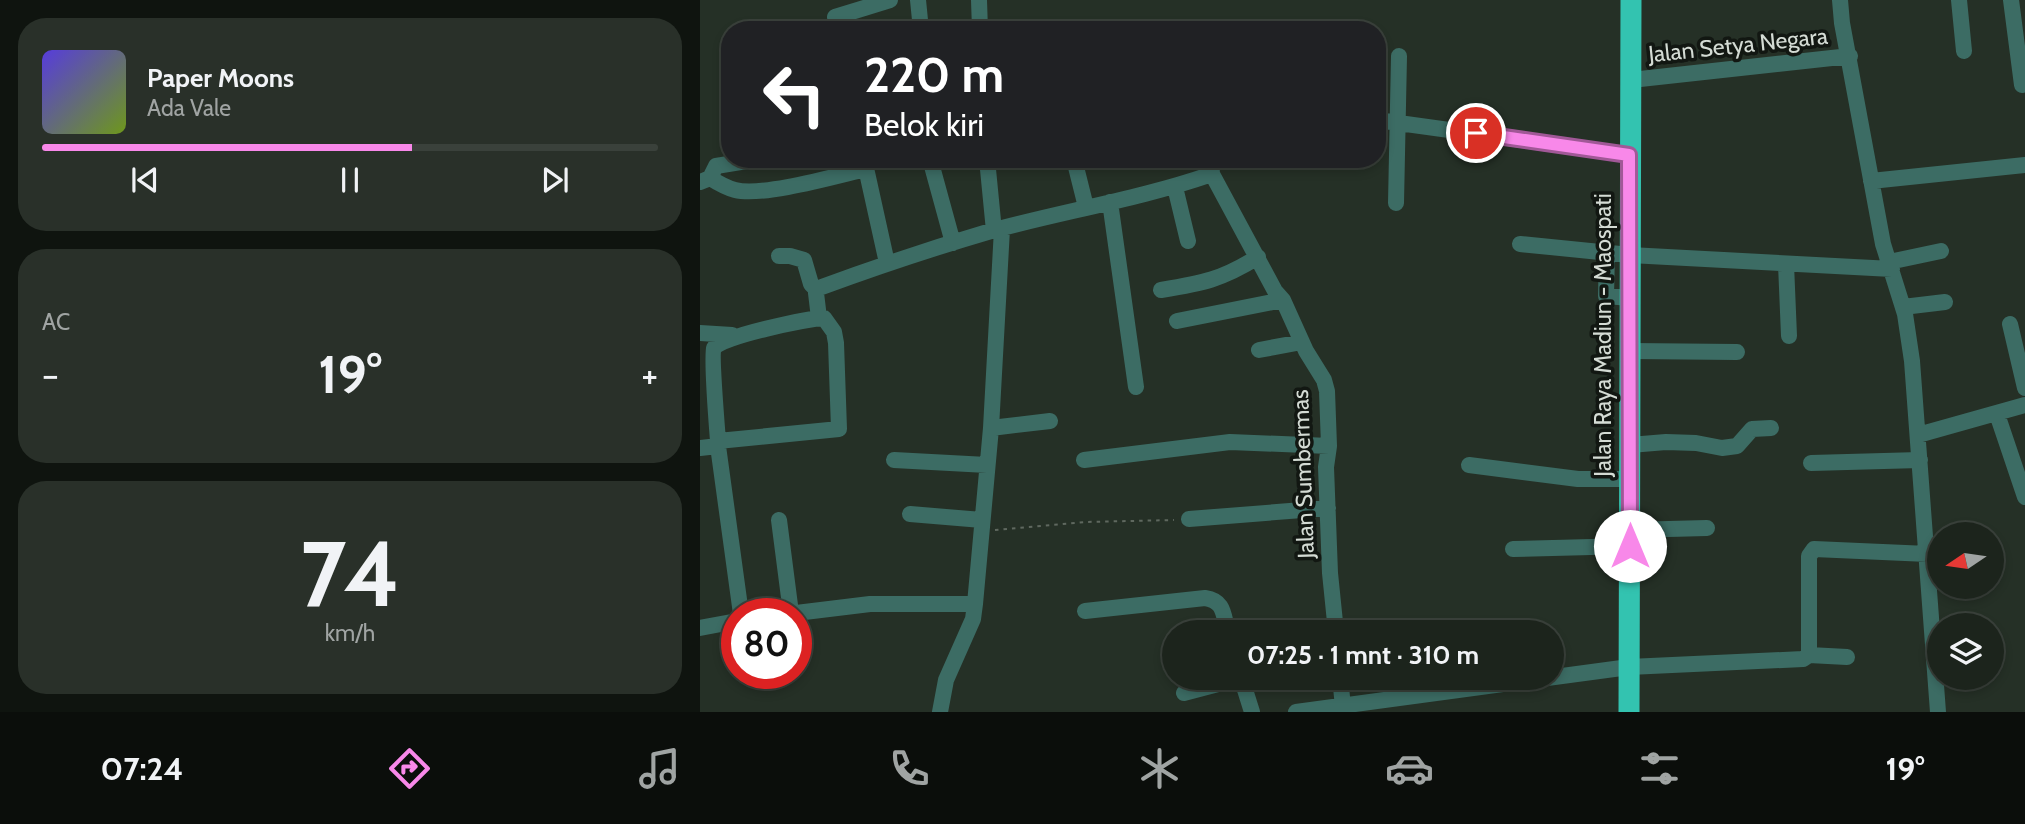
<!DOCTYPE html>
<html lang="id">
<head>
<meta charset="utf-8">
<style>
	body { margin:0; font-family:Cabin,sans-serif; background:#293029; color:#f1f3f6; height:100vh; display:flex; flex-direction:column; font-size:26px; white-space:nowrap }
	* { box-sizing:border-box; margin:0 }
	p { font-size:23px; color:#a0a4a3 }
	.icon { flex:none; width:38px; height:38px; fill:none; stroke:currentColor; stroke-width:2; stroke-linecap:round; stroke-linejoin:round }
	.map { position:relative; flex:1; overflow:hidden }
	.details { display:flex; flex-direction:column; gap:18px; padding:18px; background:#0f140f; width:700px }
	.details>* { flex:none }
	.guide { position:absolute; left:21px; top:21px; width:665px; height:147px; border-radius:28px; box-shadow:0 4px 10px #0003,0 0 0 2px #3a413b; background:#202124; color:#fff; overflow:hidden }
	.needle { width:46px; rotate:257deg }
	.tools { position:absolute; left:1227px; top:522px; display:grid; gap:14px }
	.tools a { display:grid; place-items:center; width:77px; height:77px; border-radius:50%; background:#1c241c; box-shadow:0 4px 10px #0003,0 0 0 2px #3a413b; font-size:35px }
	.speed { position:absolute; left:21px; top:598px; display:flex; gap:14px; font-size:35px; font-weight:700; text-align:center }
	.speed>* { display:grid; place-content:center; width:91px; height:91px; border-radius:50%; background:#1c241c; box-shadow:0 4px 10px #0003,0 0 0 2px #3a413b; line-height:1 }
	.speed .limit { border:10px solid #d22; background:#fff; color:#111 }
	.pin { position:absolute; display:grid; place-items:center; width:60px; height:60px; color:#fff; margin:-30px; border:4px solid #fff; border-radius:50%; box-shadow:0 2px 7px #0007 }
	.me { position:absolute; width:77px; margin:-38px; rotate:0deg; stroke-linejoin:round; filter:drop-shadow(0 0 5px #0008) }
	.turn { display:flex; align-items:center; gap:24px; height:147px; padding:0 28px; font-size:32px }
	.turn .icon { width:91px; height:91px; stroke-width:2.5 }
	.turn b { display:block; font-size:49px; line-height:60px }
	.big { font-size:52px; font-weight:700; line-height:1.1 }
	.details .tile { flex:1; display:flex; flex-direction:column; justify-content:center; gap:10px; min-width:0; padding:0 24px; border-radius:28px; background:#293029 }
	.details .dial { align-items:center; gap:0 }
	.dial b { font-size:91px; line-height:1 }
	.song { display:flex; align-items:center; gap:21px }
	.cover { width:84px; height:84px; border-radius:10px; background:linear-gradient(135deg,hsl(250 70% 55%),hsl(80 70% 35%)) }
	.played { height:7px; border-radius:4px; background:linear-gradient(90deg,#f888e9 60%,#3a413b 60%) }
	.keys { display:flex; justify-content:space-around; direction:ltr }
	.heat { display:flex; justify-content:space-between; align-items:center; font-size:38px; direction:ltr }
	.trip { position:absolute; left:462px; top:620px; width:402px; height:70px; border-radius:35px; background:#1c241c; box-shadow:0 4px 10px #0003,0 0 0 2px #3a413b; font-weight:700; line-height:70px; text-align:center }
	.dock { display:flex; height:112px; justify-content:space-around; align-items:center; background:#0b0e0b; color:#a0a4a3 }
	.dock .icon { width:49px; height:49px }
	.dock .current { color:#f888e9 }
	.dock b { font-size:32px; color:#f1f3f6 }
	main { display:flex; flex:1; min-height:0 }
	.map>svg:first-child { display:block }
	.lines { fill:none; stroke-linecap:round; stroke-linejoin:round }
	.path { stroke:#5f685f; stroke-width:2; stroke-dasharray:3.5 5; stroke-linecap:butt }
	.minor { stroke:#3c6c64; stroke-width:16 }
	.highway { stroke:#33c3b0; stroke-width:21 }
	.route-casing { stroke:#a15897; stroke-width:18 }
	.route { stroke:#f888e9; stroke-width:12 }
	.labels { text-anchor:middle; stroke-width:7; stroke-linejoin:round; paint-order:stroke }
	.street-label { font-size:23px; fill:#d4dbd4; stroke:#121712 }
</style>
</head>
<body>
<main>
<section class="details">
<div class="tile">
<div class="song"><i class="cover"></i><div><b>Paper Moons</b><p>Ada Vale</p></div></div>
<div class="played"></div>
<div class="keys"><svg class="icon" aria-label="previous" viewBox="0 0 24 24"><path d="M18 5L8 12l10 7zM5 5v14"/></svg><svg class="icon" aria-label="pause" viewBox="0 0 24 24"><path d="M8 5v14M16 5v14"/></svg><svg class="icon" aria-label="next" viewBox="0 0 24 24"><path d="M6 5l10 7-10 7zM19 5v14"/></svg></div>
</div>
<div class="tile"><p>AC</p>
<div class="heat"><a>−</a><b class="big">19°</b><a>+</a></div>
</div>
<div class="tile dial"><b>74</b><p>km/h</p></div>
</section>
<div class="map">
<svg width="1325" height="712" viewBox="0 0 1325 712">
	<rect width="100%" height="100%" fill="#253026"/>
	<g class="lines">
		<path class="path" d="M295 530 385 522 474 520"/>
		<path class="minor" d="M218 0 221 30
			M279 0 280 30
			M1140 0 1142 23 1183 244 1205 314 1212 361 1238 712
			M1259 0 1264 51
			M1311 0 1322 85
			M138 30 135 17 190 0
			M931 80 1150 56
			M677 120 929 155
			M164 159 187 263
			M230 159 253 243
			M287 159 294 231
			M374 159 386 207
			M512 174 575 291 583 300 606 351 624 380 627 391 629 446 626 467 630 573 636 632
			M10 178C18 183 27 188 35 190 63 197 136 176 166 169
			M1171 181 1325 165
			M0 182 10 178 16 166 59 159
			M475 187 488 241
			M410 202 436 387
			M696 203 699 56
			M820 244 930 255 1192 269
			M907 253 906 296 930 298
			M79 256H90L104 260 111 284 117 290
			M1189 262 1241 251
			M1086 264 1089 336
			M461 290C503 283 521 280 558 257
			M1203 307 1245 302
			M119 318 116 293 119 288C176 267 233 248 291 231 364 211 440 199 512 174L511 159
			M477 321 583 300
			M1310 324 1325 388
			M0 333 32 335
			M559 350 602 342
			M931 351 1037 352
			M1297 414 1325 497
			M291 428 350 421
			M1218 435 1325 405
			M18 441 139 429 136 343 134 332 124 318C110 318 19 337 14 348 11 354 17 428 18 441V446L41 614
			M930 445 966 442 996 443 1022 448 1037 446 1052 429 1071 428
			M0 448 18 446
			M194 460 287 465
			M384 460 530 442 629 446
			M1111 463 1220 460
			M769 465 878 479H930
			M210 514 282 520
			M489 519 628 508
			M79 520 91 613
			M930 530 1007 528
			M813 549 930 546
			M385 611 505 598C525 601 523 615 528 632
			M88 614 170 604H275
			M0 628 37 621
			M1109 655 1147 657
			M541 677 552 712
			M640 677 643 707
			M484 693 541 678
			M240 712 246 680 273 619 275 604 291 428 302 229
			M596 712 929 667 1103 659 1109 655V556L1114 549 1228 554"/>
		<path class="highway" d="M929 712 931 0"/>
	</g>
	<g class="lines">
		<g class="route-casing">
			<path id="route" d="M776 133 929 155 930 546"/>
		</g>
		<use href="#route" class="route"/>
	</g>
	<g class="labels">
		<g class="street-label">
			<text transform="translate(1038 45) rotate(-6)" y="8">Jalan Setya Negara</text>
			<text transform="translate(903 335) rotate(-90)" y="8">Jalan Raya Madiun - Maospati</text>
			<text transform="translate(603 474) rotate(-92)" y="8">Jalan Sumbermas</text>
		</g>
	</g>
</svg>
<div class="tools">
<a><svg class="needle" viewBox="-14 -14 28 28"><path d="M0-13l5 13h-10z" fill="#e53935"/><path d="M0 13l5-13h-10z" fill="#a0a4a3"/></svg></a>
<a><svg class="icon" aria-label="layers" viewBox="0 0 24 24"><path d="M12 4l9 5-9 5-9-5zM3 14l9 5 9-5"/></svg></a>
</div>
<div class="speed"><div class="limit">80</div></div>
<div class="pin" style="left:776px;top:133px;background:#d93025"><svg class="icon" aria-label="arrive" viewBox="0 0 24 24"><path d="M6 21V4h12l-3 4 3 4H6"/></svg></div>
<svg class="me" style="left:930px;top:546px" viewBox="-20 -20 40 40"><circle r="19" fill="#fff"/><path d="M0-13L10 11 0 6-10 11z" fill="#f888e9"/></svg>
<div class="trip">07:25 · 1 mnt · 310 m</div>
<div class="guide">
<div class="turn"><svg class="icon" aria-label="left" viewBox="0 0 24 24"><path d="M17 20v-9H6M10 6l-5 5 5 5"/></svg><div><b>220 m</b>Belok kiri</div></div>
</div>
</div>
</main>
<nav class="dock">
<b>07:24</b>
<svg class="icon current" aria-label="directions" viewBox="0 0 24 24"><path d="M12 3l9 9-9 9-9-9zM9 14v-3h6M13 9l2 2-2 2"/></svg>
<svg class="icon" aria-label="music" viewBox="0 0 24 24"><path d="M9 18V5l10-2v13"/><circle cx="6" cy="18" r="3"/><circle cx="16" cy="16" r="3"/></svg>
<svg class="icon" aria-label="phone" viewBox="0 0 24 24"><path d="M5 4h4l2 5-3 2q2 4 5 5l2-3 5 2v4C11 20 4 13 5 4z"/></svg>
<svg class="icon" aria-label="climate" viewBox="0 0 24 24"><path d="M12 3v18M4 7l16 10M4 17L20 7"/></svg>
<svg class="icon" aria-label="car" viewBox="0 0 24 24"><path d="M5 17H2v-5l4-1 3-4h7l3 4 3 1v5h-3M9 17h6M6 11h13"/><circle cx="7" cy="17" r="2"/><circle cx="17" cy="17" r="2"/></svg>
<svg class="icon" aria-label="filters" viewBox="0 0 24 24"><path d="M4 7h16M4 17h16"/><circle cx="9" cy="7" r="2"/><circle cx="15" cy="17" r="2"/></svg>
<b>19°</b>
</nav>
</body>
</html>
